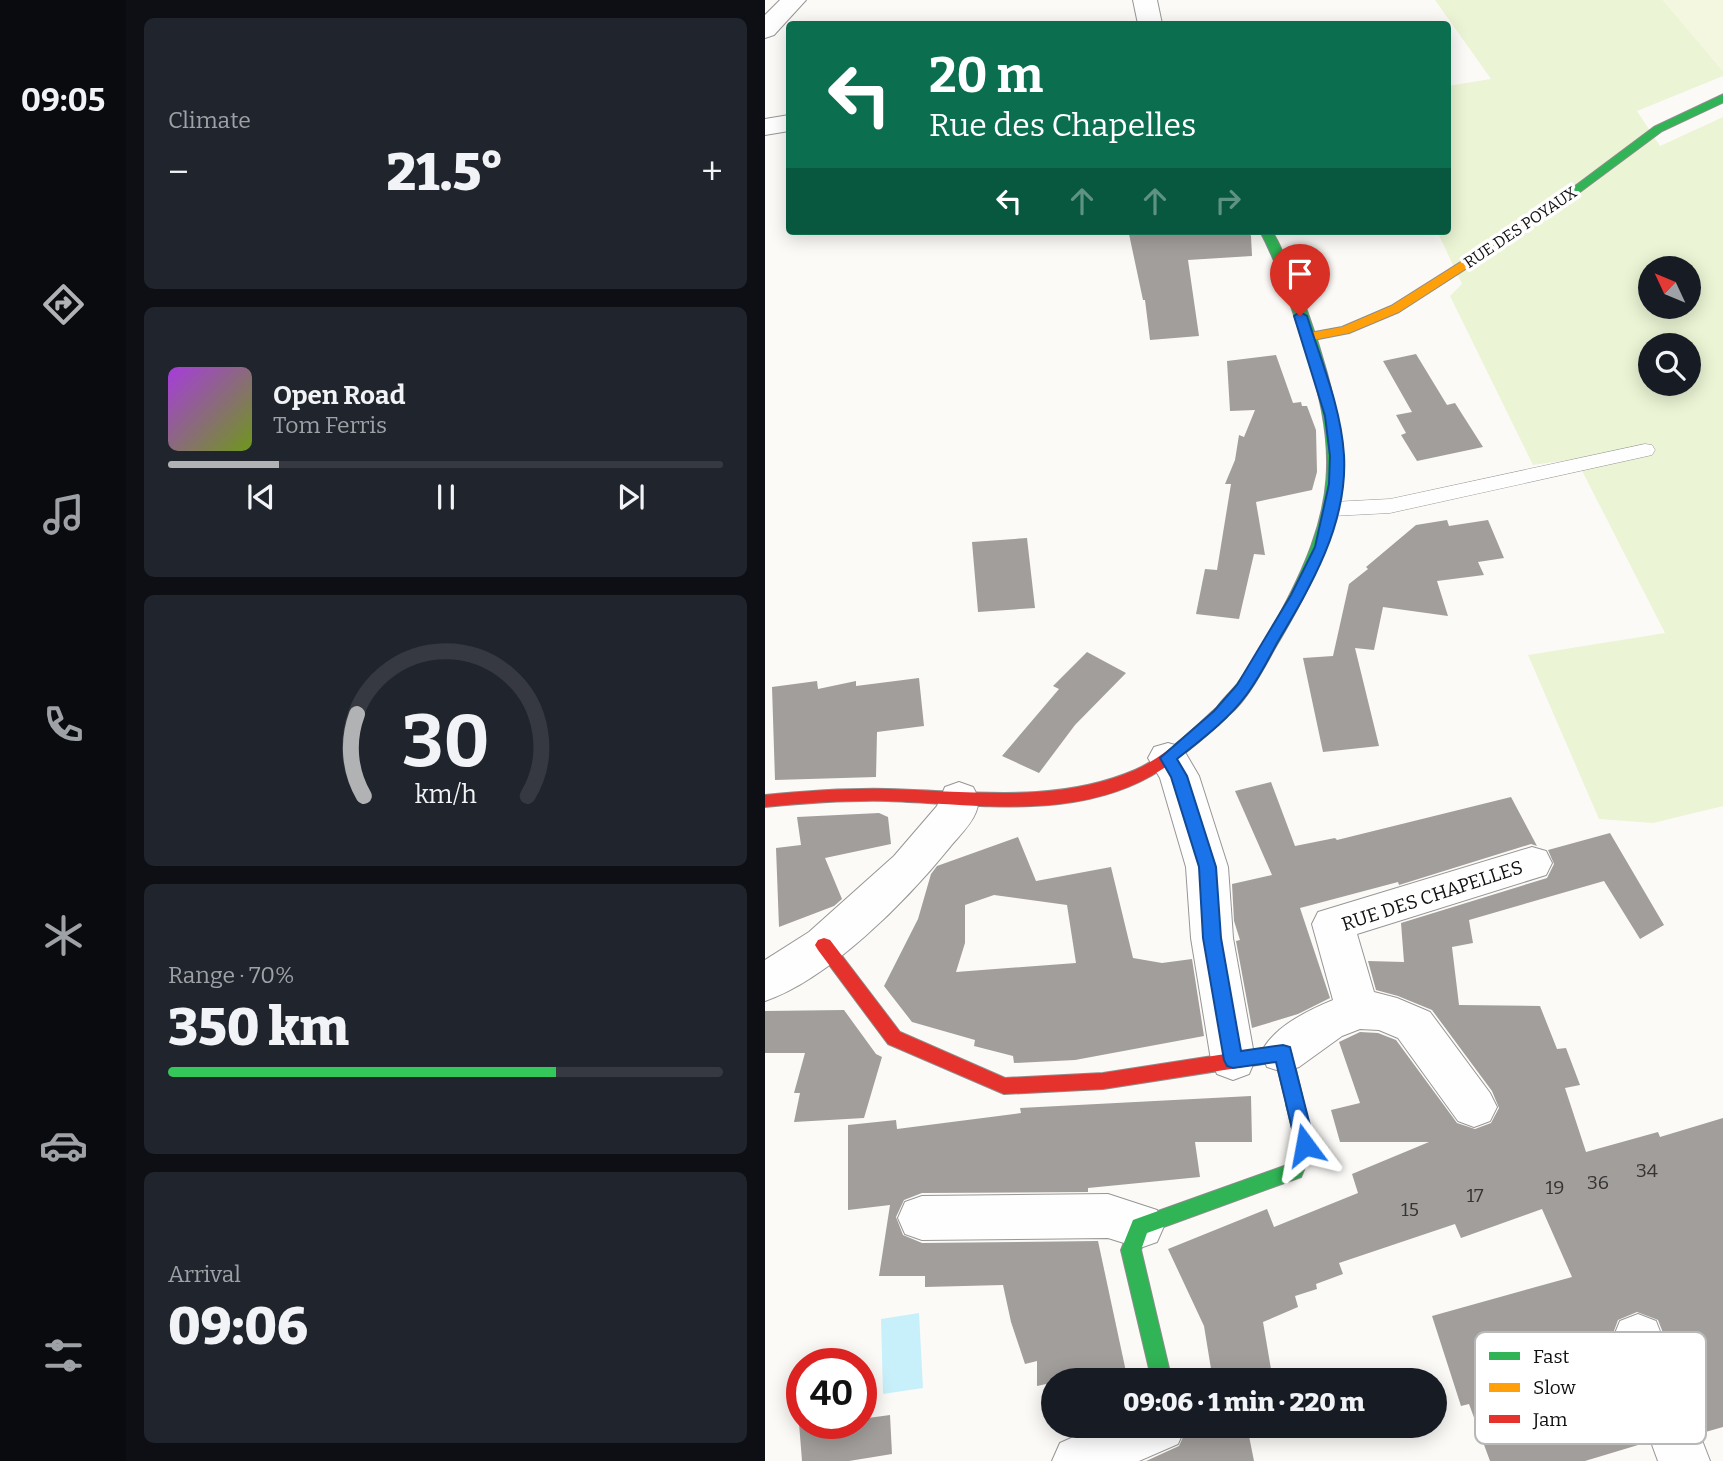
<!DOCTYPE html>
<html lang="en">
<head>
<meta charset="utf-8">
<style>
	body { margin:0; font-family:Bitter,serif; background:#20242c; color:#f1f3f6; height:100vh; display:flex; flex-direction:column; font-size:26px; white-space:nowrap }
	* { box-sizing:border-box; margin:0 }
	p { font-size:23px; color:#9ea1a6 }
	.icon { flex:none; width:38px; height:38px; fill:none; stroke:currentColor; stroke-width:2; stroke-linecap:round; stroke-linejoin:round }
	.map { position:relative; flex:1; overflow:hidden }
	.drawer { display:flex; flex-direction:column; gap:18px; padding:18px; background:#0d0f14; width:639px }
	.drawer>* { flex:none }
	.top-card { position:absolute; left:21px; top:21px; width:665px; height:214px; border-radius:7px; box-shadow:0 4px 18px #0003; background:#0b6e4f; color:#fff; overflow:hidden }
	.needle { width:46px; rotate:314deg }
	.fabs { position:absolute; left:873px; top:256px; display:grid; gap:14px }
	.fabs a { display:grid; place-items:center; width:63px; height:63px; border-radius:50%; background:#171b24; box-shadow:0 4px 18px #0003; font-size:35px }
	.speed { position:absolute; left:21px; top:1348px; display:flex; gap:14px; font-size:35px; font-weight:700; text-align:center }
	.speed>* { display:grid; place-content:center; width:91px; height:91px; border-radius:50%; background:#171b24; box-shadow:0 4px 18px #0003; line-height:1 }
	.speed .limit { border:10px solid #d22; background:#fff; color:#111 }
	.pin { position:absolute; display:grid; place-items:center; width:60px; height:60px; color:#fff; margin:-72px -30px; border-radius:50% 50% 50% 0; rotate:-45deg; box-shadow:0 0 7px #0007 }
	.pin .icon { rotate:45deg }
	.me { position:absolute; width:77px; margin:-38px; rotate:347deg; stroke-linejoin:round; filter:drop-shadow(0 0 5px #0008) }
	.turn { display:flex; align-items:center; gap:24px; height:147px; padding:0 28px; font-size:32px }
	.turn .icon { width:91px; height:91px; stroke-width:2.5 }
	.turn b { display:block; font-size:49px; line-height:60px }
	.lanes { display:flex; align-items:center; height:66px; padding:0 28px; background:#0003; justify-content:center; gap:35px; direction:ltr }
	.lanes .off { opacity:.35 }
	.big { font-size:52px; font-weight:800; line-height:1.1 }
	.drawer .widget { flex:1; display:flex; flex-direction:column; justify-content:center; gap:10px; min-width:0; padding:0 24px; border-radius:10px; background:#20242c }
	.drawer .dial { align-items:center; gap:0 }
	.dial svg { height:182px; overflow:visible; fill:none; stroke:#363941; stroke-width:7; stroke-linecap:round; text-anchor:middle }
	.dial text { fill:#f1f3f6; stroke:none }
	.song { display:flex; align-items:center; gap:21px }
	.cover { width:84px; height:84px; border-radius:10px; background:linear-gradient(135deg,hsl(280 70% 55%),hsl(80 70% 35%)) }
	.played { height:7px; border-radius:4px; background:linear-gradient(90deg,#b1b2b3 20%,#363941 20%) }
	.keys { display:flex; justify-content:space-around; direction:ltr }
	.heat { display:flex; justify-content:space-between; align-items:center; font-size:38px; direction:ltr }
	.charge { height:10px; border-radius:5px; background:linear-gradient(90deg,#34c759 70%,#363941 0) }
	.trip { position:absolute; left:276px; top:1368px; width:406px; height:70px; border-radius:35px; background:#171b24; box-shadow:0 4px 18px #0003; font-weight:800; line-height:70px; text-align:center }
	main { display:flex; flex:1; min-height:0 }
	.tabs { display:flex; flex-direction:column; width:126px; justify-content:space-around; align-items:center; background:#090b0e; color:#9ea1a6 }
	.tabs .icon { width:49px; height:49px }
	.tabs .current { color:#b1b2b3 }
	.tabs b { font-size:32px; color:#f1f3f6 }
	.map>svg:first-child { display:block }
	.green { fill:#ebf4d4; fill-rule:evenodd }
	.pitch { fill:#f4f7df }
	.water { fill:#c8f0fb }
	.building { fill:#a19e9b; fill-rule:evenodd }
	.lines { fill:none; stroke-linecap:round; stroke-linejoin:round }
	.lane-casing { stroke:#979695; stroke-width:1 }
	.street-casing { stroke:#979695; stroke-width:2 }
	.fast-casing { stroke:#8d8d8b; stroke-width:2 }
	.slow-casing { stroke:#8d8d8b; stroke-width:2 }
	.jam-casing { stroke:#8d8d8b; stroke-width:2 }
	.lane { fill:#fffefe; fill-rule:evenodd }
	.street { fill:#fffefe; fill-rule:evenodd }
	.fast { fill:#30b455; fill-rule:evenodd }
	.slow { fill:#ff9f0a; fill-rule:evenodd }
	.jam { fill:#e5322d; fill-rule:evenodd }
	.route { fill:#1a73e8; stroke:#114b97; stroke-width:2 }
	.labels { text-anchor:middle; stroke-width:7; stroke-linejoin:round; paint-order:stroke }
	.far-street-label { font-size:16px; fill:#111; stroke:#fff }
	.street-label { font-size:19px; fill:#111; stroke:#fff }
	.near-number-label { font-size:19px; fill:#353434 }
	.key { fill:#fff; stroke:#b8b8b8; stroke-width:2 }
	.key-label { font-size:19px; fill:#111 }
</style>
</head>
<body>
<main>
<nav class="tabs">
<b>09:05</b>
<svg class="icon current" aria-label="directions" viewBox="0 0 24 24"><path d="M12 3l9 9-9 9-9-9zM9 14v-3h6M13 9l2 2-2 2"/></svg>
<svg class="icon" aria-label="music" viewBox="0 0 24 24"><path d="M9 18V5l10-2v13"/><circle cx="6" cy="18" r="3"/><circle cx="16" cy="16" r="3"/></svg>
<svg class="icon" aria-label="phone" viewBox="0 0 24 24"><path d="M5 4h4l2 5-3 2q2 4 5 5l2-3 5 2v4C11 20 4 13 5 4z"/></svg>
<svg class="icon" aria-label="climate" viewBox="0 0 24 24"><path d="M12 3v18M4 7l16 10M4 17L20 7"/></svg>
<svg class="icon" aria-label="car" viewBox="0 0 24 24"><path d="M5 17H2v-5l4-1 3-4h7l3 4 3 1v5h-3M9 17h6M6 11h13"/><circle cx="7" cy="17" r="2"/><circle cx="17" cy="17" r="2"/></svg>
<svg class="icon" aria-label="filters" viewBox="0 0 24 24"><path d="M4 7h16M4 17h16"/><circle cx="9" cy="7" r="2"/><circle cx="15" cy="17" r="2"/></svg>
</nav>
<section class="drawer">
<div class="widget"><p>Climate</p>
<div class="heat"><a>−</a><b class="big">21.5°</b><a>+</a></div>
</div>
<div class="widget">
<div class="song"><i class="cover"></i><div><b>Open Road</b><p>Tom Ferris</p></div></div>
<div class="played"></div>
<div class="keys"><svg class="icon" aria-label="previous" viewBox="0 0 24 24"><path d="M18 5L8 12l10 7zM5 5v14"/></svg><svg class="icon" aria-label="pause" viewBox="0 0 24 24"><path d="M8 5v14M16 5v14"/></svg><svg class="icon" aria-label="next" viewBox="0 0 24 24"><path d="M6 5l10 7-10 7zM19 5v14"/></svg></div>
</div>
<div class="widget dial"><svg viewBox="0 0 100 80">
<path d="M14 69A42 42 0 1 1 86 69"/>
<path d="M14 69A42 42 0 0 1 11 33" stroke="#b1b2b3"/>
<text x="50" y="56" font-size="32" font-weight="700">30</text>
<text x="50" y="72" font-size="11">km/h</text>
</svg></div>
<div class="widget"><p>Range · 70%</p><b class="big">350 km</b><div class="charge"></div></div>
<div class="widget"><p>Arrival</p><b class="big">09:06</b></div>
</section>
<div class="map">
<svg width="959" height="1461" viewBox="0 0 959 1461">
	<rect width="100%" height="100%" fill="#fcfaf7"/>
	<path class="green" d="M670 0H898L958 71V76L872 111 895 146 958 117V806L888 823 834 819 763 655 900 633 811 459 768 465 685 296 697 284 672 231H682L683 86 726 79ZM886 268H924V306H886ZM886 345H924V383H886Z"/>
	<path class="pitch" d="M898 0H958V71Z"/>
	<path class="water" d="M154 1313 158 1388 118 1394 116 1319Z"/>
	<path class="building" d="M391 231H483L486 236 487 256 423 260 434 336 385 340 380 300H378L364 234Z
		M651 354 682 405 690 403 718 447 652 461 636 435 641 433 631 415 647 412 618 361Z
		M511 355 528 403 536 402 537 406H542L551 430 552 472 547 490 491 502 500 555 489 554 474 619 431 614 440 569 452 570 466 484H460L470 460 474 435 479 437 490 410 465 411 462 361Z
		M682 520 684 526 723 520 739 558 713 562 719 575 672 581 683 616 618 607 609 650 590 648 614 746 558 752 538 658 568 656 584 584 603 569 601 567 651 525Z
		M262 538 270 608 213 612 207 542Z
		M322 652 361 673 310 725 274 773 237 756 294 689 288 686Z
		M154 678 159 726 112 732 111 777 10 780 7 687 52 681 53 689 91 681V686Z
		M506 782 530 846 570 838 572 840 746 797 772 846 766 844 634 885 633 882 535 908 565 998 533 1014 487 1028 471 941 475 940 469 921 467 884 507 875 470 791Z
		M114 813 123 817 126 844 60 858 77 899 69 906 14 927 11 848 36 845 32 817Z
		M845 833 899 925 875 939 839 881 704 920 708 943 687 947 694 1005 775 1006 792 1049 801 1048 815 1085 800 1088 821 1152 893 1132 895 1137 958 1118V1427L937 1433 893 1320 872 1312 853 1320 846 1339 883 1442 820 1461H725L704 1404 696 1406 667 1316 807 1277 777 1209 696 1238 690 1224 574 1263 578 1274 551 1284 552 1289 530 1296 533 1307 498 1322 508 1381H448L439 1326 403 1249 502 1209 509 1227 593 1193 587 1174 664 1142H575L566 1110 595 1103 574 1042 595 1032 613 1033 631 1040 692 1123 710 1129 726 1123 734 1108 727 1091 667 1010 633 996 611 990 603 961 639 962 636 923 782 878 789 864 783 850Z
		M253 837 271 881 346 867 368 958 397 963 427 959 439 1036 310 1060 249 1063 248 1056 209 1046 210 1040 147 1022 119 986 153 919 166 874 172 866ZM229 895 302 905 311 963 191 972 200 943V905Z
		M79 1010 111 1054 117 1057 99 1118 29 1122 35 1093H29L40 1053H0V1011Z
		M486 1096 487 1142H430L435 1177 323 1188V1192L157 1193 139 1200 131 1217 138 1235 157 1243 333 1241 363 1381 304 1379 272 1386V1361L260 1364 246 1322 238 1285 160 1287V1276H114L125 1205 83 1210V1125L131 1120 132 1129 256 1113 255 1108Z
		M125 1415 127 1454 84 1461H37L34 1423H96V1419Z
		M423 1426H482L489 1461H381L414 1446Z"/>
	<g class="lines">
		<g class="lane-casing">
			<path id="lane" d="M880 444 887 445 890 450 887 455 625 513 567 516 560 514 557 509 560 504 567 502 625 499Z"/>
		</g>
		<g class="street-casing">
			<path id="street" d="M15 0H41L9 35 0 38V15Z
				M368 0H392L397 24H373Z
				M24 115V131L0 135V119Z
				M403 743 417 747 434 776 463 867 468 938 490 1060 484 1074 468 1080 452 1074 446 1060 426 938 421 867 395 778 383 758 389 747Z
				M194 782 208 787C213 796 215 802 211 812 206 825 194 836 185 847 142 900 65 979 0 1001V960L44 932 129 856 172 806 180 787Z
				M767 847 781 851 787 863 781 875 592 934 609 992 632 998 665 1012 725 1093 732 1107 725 1121 709 1127 693 1121 633 1038 614 1030 595 1029 577 1036 534 1067 518 1072 502 1067 496 1053C508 1027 542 1011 568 1000L547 924 553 912Z
				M343 1194 392 1210 399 1226 392 1242 375 1248 343 1238 157 1240 140 1234 133 1218 140 1202 157 1196Z
				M873 1314 891 1321 945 1461H893L848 1338 855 1321Z
				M333 1426H421L413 1444 374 1461H287L295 1443Z"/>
		</g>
		<g class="fast-casing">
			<path id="fast" d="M959 94V102L897 131 784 215 780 217 774 213 889 127Z
				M495 231H507L513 242C546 312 590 431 573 508 561 558 536 604 510 648 500 666 476 713 456 719L448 713C454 702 464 694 472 684 487 664 499 642 511 621 573 508 576 451 534 330 523 297 512 263 495 231Z
				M530 1096 537 1098 539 1104 549 1145 536 1177 382 1233 376 1250 407 1381H387L356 1250 368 1220 522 1165 531 1145 521 1104 523 1098Z"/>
		</g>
		<g class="slow-casing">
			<path id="slow" d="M780 209 784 211V215L634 312 584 333 543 341 537 337 539 334 577 327 626 306Z"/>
		</g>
		<g class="jam-casing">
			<path id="jam" d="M456 707 464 713 462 717C438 739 414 760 386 776 306 821 209 804 123 801 82 800 41 803 0 807V795C41 791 82 788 123 789 206 791 291 804 370 770 401 756 426 731 450 709Z
				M59 938 65 940 135 1032 240 1078 338 1073 518 1045 524 1047 527 1053 539 1104 537 1110 530 1112 523 1110 511 1062 338 1089 239 1094 123 1044 53 950 50 945 53 940Z"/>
		</g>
		<use href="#lane" class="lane"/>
		<use href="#street" class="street"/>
		<use href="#fast" class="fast"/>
		<use href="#slow" class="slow"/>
		<use href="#jam" class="jam"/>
	</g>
	<path class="route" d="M535 312 542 316C556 361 576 407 579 455 583 524 546 586 512 643 503 660 494 678 482 694 463 720 437 739 412 759L422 776 451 867 456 938 476 1051 518 1045 525 1047 550 1145 547 1152 540 1154 534 1152 531 1145 511 1062 468 1068 462 1066 459 1060 438 938 434 867 406 777 395 758 449 711 472 685 526 595 550 547 564 484 565 456 560 416 529 316Z"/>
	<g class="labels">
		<g class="far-street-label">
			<text transform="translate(755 227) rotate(-34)" y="6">RUE DES POYAUX</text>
		</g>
		<g class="street-label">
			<text transform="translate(667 895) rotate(-18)" y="7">RUE DES CHAPELLES</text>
		</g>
		<g class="near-number-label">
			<text x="882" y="1177">34</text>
			<text x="833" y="1189">36</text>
			<text x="790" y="1194">19</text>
			<text x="710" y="1202">17</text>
			<text x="645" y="1216">15</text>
		</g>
	</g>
	<rect x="710" y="1332" width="231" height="112" rx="10" class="key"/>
	<rect x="724" y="1352" width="31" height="8" fill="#30b455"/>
	<rect x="724" y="1383" width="31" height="9" fill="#ff9f0a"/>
	<rect x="724" y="1415" width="31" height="8" fill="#e5322d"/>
	<g class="key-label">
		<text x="768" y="1363">Fast</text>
		<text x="768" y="1394">Slow</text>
		<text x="768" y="1426">Jam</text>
	</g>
</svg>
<div class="fabs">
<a><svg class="needle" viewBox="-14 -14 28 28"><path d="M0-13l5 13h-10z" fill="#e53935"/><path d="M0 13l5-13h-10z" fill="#9ea1a6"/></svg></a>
<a><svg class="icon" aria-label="search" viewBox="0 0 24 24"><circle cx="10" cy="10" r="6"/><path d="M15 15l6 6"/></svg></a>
</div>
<div class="speed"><div class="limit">40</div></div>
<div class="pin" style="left:535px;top:316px;background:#d93025"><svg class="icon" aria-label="arrive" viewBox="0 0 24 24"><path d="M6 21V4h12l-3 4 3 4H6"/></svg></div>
<svg class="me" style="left:540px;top:1145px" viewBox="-20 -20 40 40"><path d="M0-17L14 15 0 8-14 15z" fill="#1a73e8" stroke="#fff" stroke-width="4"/></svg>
<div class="trip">09:06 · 1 min · 220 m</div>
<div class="top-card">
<div class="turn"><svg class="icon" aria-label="left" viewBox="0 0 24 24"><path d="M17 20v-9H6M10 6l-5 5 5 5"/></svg><div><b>20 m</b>Rue des Chapelles</div></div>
<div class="lanes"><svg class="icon" aria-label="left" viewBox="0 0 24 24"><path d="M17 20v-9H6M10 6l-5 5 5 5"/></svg><svg class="icon off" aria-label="ahead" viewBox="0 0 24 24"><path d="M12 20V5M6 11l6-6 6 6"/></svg><svg class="icon off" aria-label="ahead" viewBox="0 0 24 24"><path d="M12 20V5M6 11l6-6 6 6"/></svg><svg class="icon off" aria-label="right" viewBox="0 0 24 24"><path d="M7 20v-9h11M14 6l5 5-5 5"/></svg></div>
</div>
</div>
</main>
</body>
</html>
